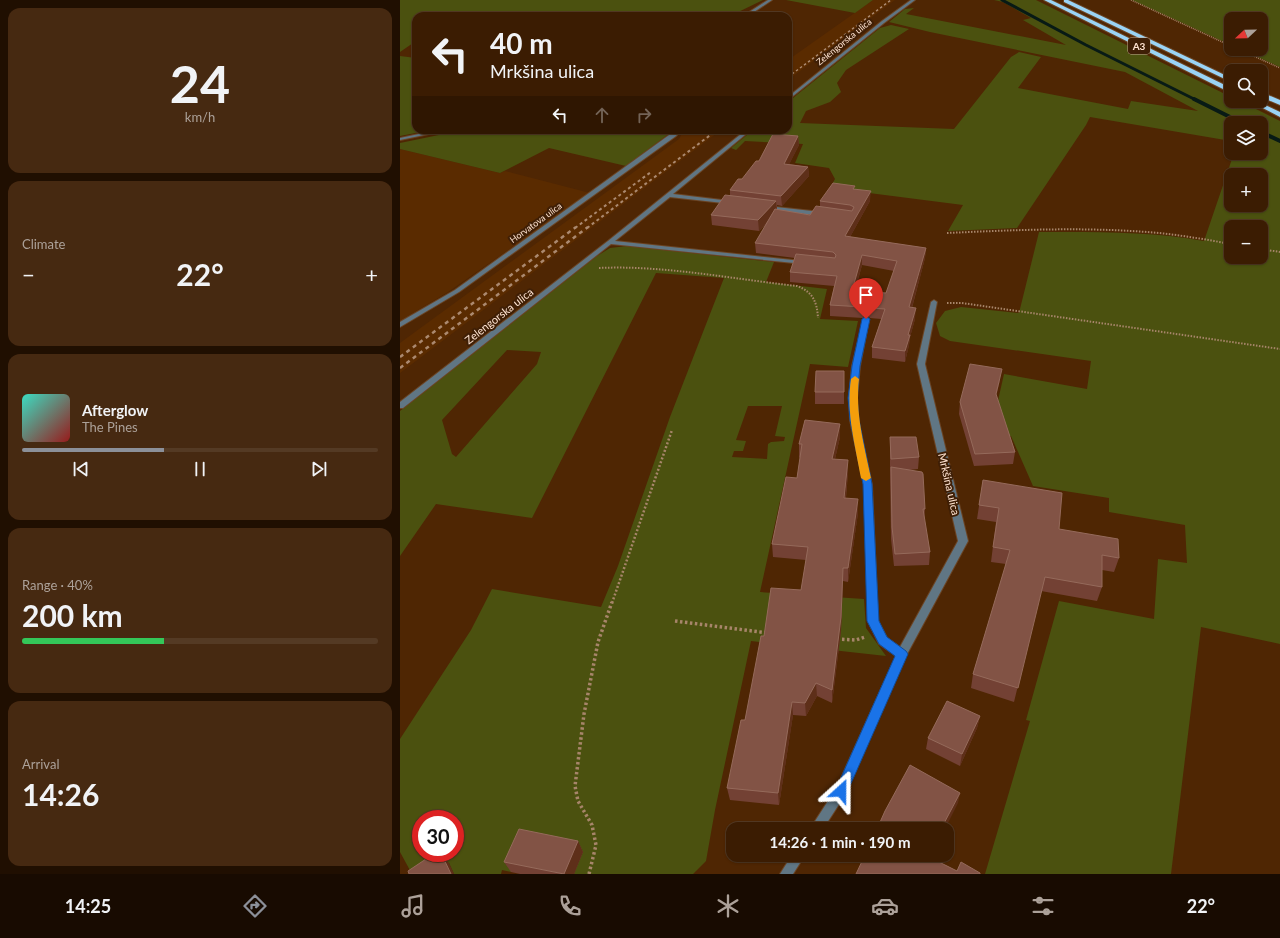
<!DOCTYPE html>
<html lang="en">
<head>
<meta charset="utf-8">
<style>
	body { margin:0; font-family:Lato,sans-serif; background:#462911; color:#f1f3f6; height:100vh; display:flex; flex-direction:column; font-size:15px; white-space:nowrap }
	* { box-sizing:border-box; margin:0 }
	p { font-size:13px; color:#aca199 }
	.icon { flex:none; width:22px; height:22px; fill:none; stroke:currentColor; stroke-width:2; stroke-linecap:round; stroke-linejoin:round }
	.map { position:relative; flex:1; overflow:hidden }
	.panel { display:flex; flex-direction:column; gap:8px; padding:8px; background:#200f01; width:400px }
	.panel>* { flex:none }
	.top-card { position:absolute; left:12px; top:12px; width:380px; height:122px; border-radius:12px; box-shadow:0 1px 3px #0004,0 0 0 1px #543a24; background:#3b1c02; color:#f1f3f6; overflow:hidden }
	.needle { width:26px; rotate:248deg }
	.buttons { position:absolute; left:824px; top:12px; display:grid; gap:8px }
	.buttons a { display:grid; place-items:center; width:44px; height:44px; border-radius:8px; background:#3b1c02; box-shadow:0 1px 3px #0004,0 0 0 1px #543a24; font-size:20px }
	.speed { position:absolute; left:12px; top:810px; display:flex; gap:8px; font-size:20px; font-weight:700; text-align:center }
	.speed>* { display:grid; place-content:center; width:52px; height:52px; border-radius:50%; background:#3b1c02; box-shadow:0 1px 3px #0004,0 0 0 1px #543a24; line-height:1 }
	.speed .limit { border:6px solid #d22; background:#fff; color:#111 }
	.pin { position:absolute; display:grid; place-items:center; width:34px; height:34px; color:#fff; margin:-41px -17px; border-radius:50% 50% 50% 0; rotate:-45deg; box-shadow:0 0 4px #0007 }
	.pin .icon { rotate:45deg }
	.me { position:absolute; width:44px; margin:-22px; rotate:24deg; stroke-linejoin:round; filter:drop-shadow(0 0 3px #0008) }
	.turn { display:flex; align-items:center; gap:14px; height:84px; padding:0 12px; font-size:18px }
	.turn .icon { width:52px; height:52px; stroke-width:2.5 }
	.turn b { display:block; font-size:28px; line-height:34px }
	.lanes { display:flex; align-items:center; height:38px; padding:0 12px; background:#0003; justify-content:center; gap:20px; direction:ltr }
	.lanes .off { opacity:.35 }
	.big { font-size:30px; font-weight:700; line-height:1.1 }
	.panel .tile { flex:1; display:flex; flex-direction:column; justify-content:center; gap:6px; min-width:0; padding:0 14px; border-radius:12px; background:#462911 }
	.panel .dial { align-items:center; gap:0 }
	.dial b { font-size:52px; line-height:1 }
	.song { display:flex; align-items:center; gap:12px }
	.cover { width:48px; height:48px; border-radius:6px; background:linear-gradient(135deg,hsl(170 70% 55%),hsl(0 70% 35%)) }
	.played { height:4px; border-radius:2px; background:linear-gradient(90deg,#8c9099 40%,#543a24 40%) }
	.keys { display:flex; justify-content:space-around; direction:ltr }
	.heat { display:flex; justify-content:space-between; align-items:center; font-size:22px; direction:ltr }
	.charge { height:6px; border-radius:3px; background:linear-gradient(90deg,#34c759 40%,#543a24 0) }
	.trip { position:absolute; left:326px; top:822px; width:228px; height:40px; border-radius:12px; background:#3b1c02; box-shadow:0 1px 3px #0004,0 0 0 1px #543a24; font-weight:700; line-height:40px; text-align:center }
	.menu { display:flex; height:64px; justify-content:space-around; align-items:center; background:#180b01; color:#aca199 }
	.menu .icon { width:28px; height:28px }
	.menu .selected { color:#8c9099 }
	.menu b { font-size:18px; color:#f1f3f6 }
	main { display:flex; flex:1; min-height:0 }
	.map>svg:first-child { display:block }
	.built { fill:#5a2b00 }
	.green { fill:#4b510f; fill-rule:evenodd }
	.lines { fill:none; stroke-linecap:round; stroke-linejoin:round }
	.stream-far1 { stroke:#081a15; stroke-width:3 }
	.stream { stroke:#081a15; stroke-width:4 }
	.minor-casing { stroke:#6b4424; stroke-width:2 }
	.motorway-casing { stroke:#6b4424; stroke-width:2 }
	.path-far3 { stroke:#a7856a; stroke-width:1.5; stroke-dasharray:1 1; stroke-linecap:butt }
	.path-far2 { stroke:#a7856a; stroke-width:2; stroke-dasharray:1.5 1.5; stroke-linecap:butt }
	.path-far1 { stroke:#a7856a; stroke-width:2.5; stroke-dasharray:2 2; stroke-linecap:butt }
	.path { stroke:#a7856a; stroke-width:3.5; stroke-dasharray:2.5 2.5; stroke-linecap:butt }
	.minor { fill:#607684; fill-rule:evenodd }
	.motorway { fill:#9ad4f6; fill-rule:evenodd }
	.rail-far2 { stroke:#ab896f; stroke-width:1.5; stroke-dasharray:2.5 2.5; stroke-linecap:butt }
	.rail-far1 { stroke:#ab896f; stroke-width:2; stroke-dasharray:3 3; stroke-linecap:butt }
	.rail { stroke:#ab896f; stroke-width:2.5; stroke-dasharray:4 4; stroke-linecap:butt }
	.wall { fill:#734134; fill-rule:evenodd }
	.shaded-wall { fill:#5e2f19 }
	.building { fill:#825345; stroke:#956a5b; fill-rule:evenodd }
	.route { fill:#1a73e8; stroke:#114b97 }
	.slow { fill:#f59e0b }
	.labels { text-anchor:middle; stroke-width:4; stroke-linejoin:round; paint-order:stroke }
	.far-street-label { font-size:9px; fill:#ffe4d2; stroke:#3f1f06 }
	.shield { fill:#3f1f06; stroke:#c5a995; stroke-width:1 }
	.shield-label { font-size:10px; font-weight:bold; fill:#ffe4d2 }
	.street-label { font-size:11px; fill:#ffe4d2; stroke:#3f1f06 }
</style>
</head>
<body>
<main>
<section class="panel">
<div class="tile dial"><b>24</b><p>km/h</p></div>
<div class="tile"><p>Climate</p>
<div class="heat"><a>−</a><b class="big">22°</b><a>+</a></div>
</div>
<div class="tile">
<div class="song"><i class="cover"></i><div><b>Afterglow</b><p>The Pines</p></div></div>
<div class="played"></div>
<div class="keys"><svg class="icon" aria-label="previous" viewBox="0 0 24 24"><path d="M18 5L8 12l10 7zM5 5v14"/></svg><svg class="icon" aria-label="pause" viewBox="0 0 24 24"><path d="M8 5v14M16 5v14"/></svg><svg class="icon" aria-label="next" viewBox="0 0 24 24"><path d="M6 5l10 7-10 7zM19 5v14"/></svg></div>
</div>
<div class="tile"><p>Range · 40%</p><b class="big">200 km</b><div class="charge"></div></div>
<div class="tile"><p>Arrival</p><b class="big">14:26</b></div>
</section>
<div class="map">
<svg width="880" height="874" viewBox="0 0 880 874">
	<rect width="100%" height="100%" fill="#4f2603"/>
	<path class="built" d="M473 0H495L388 80V60Z
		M284 130H321L0 373V343L279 139Z
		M0 149 100 173 105 171 190 193 48 292 0 321Z"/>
	<path class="green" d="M0 0H363L330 16H16V41L0 52Z
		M386 0H473L455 13Z
		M594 0H636L831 97V101H840L880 121V644L801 627 771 874H585L630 721 626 720 659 601 754 619 758 559 787 563 785 525 709 512V498L633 486 611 436H604L597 405 604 374 687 389 691 361 550 341 540 336 536 323 545 311 561 307 619 313 639 232C694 232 750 231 804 241L834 153H861V123H831V141L690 117 686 125 617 228 548 231 563 205 430 188 435 179 429 168 395 163 403 144 345 141 336 150 331 148 353 130H388V102L480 28 491 25 509 29 446 70 437 83 441 92 430 102 406 111 400 123 554 129 611 57 619 52 641 57 618 88 728 109 731 101 798 111 725 72 530 32 489 22 505 9 514 8 506 14 666 45 623 20 631 18 603 2ZM831 175H861V205H831ZM831 227H861V257H831Z
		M732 0H880V67L840 49H861V19H831V45Z
		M0 56 16 58V130H31L0 136Z
		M63 130H274L226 166 149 148 100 173 0 149V143Z
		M227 246 374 262 366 282 427 289 420 319 458 321 448 367 410 364 360 592 464 599 466 628 486 656 351 641 315 810 306 861 293 874H174L182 852 111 872 102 870 101 874H54L49 863 12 874 0 852V739L71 630 92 589 201 607 218 566 270 417 324 278 256 273 132 518 36 504 0 556V411L197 256 210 248ZM107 350 141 352 137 364 56 457 52 454 42 420ZM348 406H382L375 436 385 437 384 441 371 442 368 444 367 459 332 457 334 451H343L346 441 336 440ZM21 819H55V853H21Z"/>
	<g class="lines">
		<path class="stream-far1" d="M602 0 686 45 796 100"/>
		<path class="stream" d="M794 99 842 123
			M861 132 880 141"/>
		<g class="minor-casing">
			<path id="minor" d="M368 0H372L348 16H343Z
				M511 0H515L484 23 388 100V97L482 21Z
				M38 130H48L0 140V138Z
				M276 130H281L276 136 59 292 0 327V322L55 290Z
				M346 130H351L273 194 330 201 333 203 332 204 270 197 215 241 402 261 405 263 404 264 211 244 3 408H0V402L208 241Z
				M367 206 421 212 424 214 421 216 365 209V207Z
				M534 300 537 302 525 364 568 541 506 656 445 795 423 829H410L437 787 496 656 479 644 468 621 464 485 450 420 449 398 452 366 464 318H468L469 319 460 366 457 398 458 420 472 485 478 621 487 638 500 647 558 541 517 364 531 302Z
				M392 855H405L393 874H380Z"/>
		</g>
		<g class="motorway-casing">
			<path id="motorway" d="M644 0H651L831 88V93Z
				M664 0H668L831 78V82L664 2Z
				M861 92 880 100V105L861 97Z
				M849 101H857L880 112V117Z"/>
		</g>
		<path class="path-far3" d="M731 0 831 46
			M838 49 880 68"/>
		<path class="path-far2" d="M547 233C614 230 680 227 747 232 775 234 803 239 831 244
			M861 249 880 252
			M199 268C263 265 333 279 397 286 413 292 417 302 418 318
			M547 303H562L880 349"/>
		<path class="path-far1" d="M212 603 272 430"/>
		<path class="path" d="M275 621 368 633
			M437 639 456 640 465 637
			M189 874 196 845 192 825 178 801 175 786 184 714 198 642 212 602"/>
		<use href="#minor" class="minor"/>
		<use href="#motorway" class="motorway"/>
		<path class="rail-far2" d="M388 77 491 0"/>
		<path class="rail-far1" d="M175 228 251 172
			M187 228 317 130"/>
		<path class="rail" d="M0 357 176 227
			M0 368 188 227"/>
	</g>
	<path class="wall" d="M398 136 399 145 389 164 408 167 409 176 382 206 377 205V210L410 215 420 207V201L455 189 470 201 450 237 526 248 525 258 512 308 515 319 510 337 509 345 505 362 472 358V347L481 319 470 318 468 316 463 318 430 316V305L434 286 390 282V272L395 258 356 253 355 243 368 222 359 231 312 225 311 215 330 195V190L342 179 359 161ZM462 265 494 271 486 293 455 291Z
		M444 371V404H415V392Z
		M600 380 596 396 615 452 613 464 574 466 559 414 560 402Z
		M440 437 435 459 448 473 446 498 458 513 448 582 443 581 441 631 432 703 417 696 406 716 393 715 379 805 330 800 327 788 345 720 364 636 401 590 406 560 373 557 372 544 397 478 400 458 399 457V444Z
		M490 437 519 457 518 469 509 470 525 509 524 519 530 552 529 565 494 566 491 539 490 471Z
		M583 480 659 529 719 558 714 572 702 570V587L697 601 641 591 614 702 571 688 573 674 606 564 591 562 596 522 577 519Z
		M580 716 577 728 560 766 526 749 528 738Z
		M178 841 183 852 174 874H120L111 872 104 862Z"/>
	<path class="shaded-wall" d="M398 136 399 145 385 173 384 164Z
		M408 167 409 176 382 206 381 196Z
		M471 191 470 201 445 246V236Z
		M376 201 377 211 359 231 358 220Z
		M526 248 525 258 509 318V307Z
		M462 255V265L452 301V291Z
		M468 306V316L463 318V307Z
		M516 308 515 319 510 337 509 345 505 362V351L508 335Z
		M602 369 600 380 594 406 596 394Z
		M440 424V437L432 472V459Z
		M448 460V473L444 512V498Z
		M458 499V513L448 582V568Z
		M443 568V581L441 631 432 703V690Z
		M416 683 417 696 406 716 405 703Z
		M392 702 393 715 379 805 378 793Z
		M580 716 577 728 560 766 562 754Z
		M560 793 558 803 545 829H541Z
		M178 841 183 852 174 874H164Z
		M41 853 49 863 54 874H51Z
		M528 855H531L525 867 527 856Z"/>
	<path class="building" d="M373 134 398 136 384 164 408 167 381 196 330 190 338 179H342L356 161H359Z
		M433 183 455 186 453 189 471 191 445 236 526 248 509 307 516 308 508 335H510L505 351 472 347 485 309 470 308 468 306 463 307 430 305 437 276 390 272 396 254 435 258 436 255 433 252 355 243 375 209 410 215 416 206 452 211 454 207 450 205 420 201ZM462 255 497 261 486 293 452 291Z
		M325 195 376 201 358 220 311 215Z
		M570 364 602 369 596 394 615 452 575 454 560 402Z
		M416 371H444V392H415Z
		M405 420 440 424 432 459 448 460 444 498 458 499 448 568H443L441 617 432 690 416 683 405 703 392 702 378 793 327 788 341 720H345L361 636H364L371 588 401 590 408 547 372 544 386 477 397 478 402 444H399Z
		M490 437H516L519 457 491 459Z
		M491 467 522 472 523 474 525 509H523L530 552 495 554 492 527Z
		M583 480 662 493 659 529 718 539 719 558 702 555V587L645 577 618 688 573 674 610 550 593 547 599 508 579 505Z
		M547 701 580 716 562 754 528 738Z
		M510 765 560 793 541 829H477L485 811Z
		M119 829 178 841 164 874 104 862Z
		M35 853H41L51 874H9L8 871Z
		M465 855H528L527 856 557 871 561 862 580 873V874H456Z"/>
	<path class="route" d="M466 316 470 319 460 366 457 398 459 420 472 484 479 621 487 637 506 651 508 654 446 795 441 797 437 795 435 791 495 656 479 644 467 621 463 484 450 420 448 398 452 366 462 319Z"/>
	<path class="slow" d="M455 376 459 379C455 413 464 444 471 478L466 481 461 478C455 444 446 413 451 379Z"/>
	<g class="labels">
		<g class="far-street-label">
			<text transform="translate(444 42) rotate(-39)" y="3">Zelengorska ulica</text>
			<text transform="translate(136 223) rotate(-36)" y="3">Horvatova ulica</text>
		</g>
		<rect class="shield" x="728" y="38" width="22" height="16" rx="3"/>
		<g class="shield-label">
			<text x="739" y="50">A3</text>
		</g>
		<g class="street-label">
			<text transform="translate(99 316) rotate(-38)" y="4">Zelengorska ulica</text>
			<text transform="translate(549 484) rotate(77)" y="4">Mrkšina ulica</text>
		</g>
	</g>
</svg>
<div class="buttons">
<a><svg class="needle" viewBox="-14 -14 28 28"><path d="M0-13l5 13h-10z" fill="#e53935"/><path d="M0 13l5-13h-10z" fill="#aca199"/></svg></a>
<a><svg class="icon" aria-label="search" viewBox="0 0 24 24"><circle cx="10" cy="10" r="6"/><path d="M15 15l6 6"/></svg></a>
<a><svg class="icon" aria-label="layers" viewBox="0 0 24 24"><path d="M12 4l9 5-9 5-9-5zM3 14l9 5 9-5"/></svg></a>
<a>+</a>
<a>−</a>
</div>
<div class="speed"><div class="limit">30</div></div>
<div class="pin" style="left:466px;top:319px;background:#d93025"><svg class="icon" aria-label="arrive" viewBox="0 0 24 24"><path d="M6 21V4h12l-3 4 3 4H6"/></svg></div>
<svg class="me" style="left:441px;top:791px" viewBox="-20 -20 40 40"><path d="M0-17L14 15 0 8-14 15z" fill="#1a73e8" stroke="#fff" stroke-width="4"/></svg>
<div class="trip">14:26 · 1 min · 190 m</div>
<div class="top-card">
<div class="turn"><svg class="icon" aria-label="left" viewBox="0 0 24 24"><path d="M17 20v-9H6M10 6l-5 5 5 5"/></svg><div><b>40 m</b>Mrkšina ulica</div></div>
<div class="lanes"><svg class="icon" aria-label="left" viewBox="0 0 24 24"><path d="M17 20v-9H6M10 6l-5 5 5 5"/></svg><svg class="icon off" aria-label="ahead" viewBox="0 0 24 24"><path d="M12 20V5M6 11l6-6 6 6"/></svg><svg class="icon off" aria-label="right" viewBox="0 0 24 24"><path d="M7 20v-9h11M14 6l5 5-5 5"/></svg></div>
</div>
</div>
</main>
<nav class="menu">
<b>14:25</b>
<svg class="icon selected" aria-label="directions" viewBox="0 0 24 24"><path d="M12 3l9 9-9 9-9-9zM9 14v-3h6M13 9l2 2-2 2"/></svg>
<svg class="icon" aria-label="music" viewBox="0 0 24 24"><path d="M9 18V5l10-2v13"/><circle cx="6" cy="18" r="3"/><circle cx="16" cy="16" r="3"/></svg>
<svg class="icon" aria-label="phone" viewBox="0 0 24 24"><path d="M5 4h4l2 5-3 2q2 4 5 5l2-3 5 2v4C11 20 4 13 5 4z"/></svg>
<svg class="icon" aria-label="climate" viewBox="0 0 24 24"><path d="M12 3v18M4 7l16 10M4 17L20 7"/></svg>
<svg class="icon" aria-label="car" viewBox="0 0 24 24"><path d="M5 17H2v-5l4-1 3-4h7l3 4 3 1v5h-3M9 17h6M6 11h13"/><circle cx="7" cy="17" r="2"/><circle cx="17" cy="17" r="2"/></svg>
<svg class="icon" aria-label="filters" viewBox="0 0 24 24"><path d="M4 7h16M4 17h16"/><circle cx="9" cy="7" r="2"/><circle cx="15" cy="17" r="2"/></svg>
<b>22°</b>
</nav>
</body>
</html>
